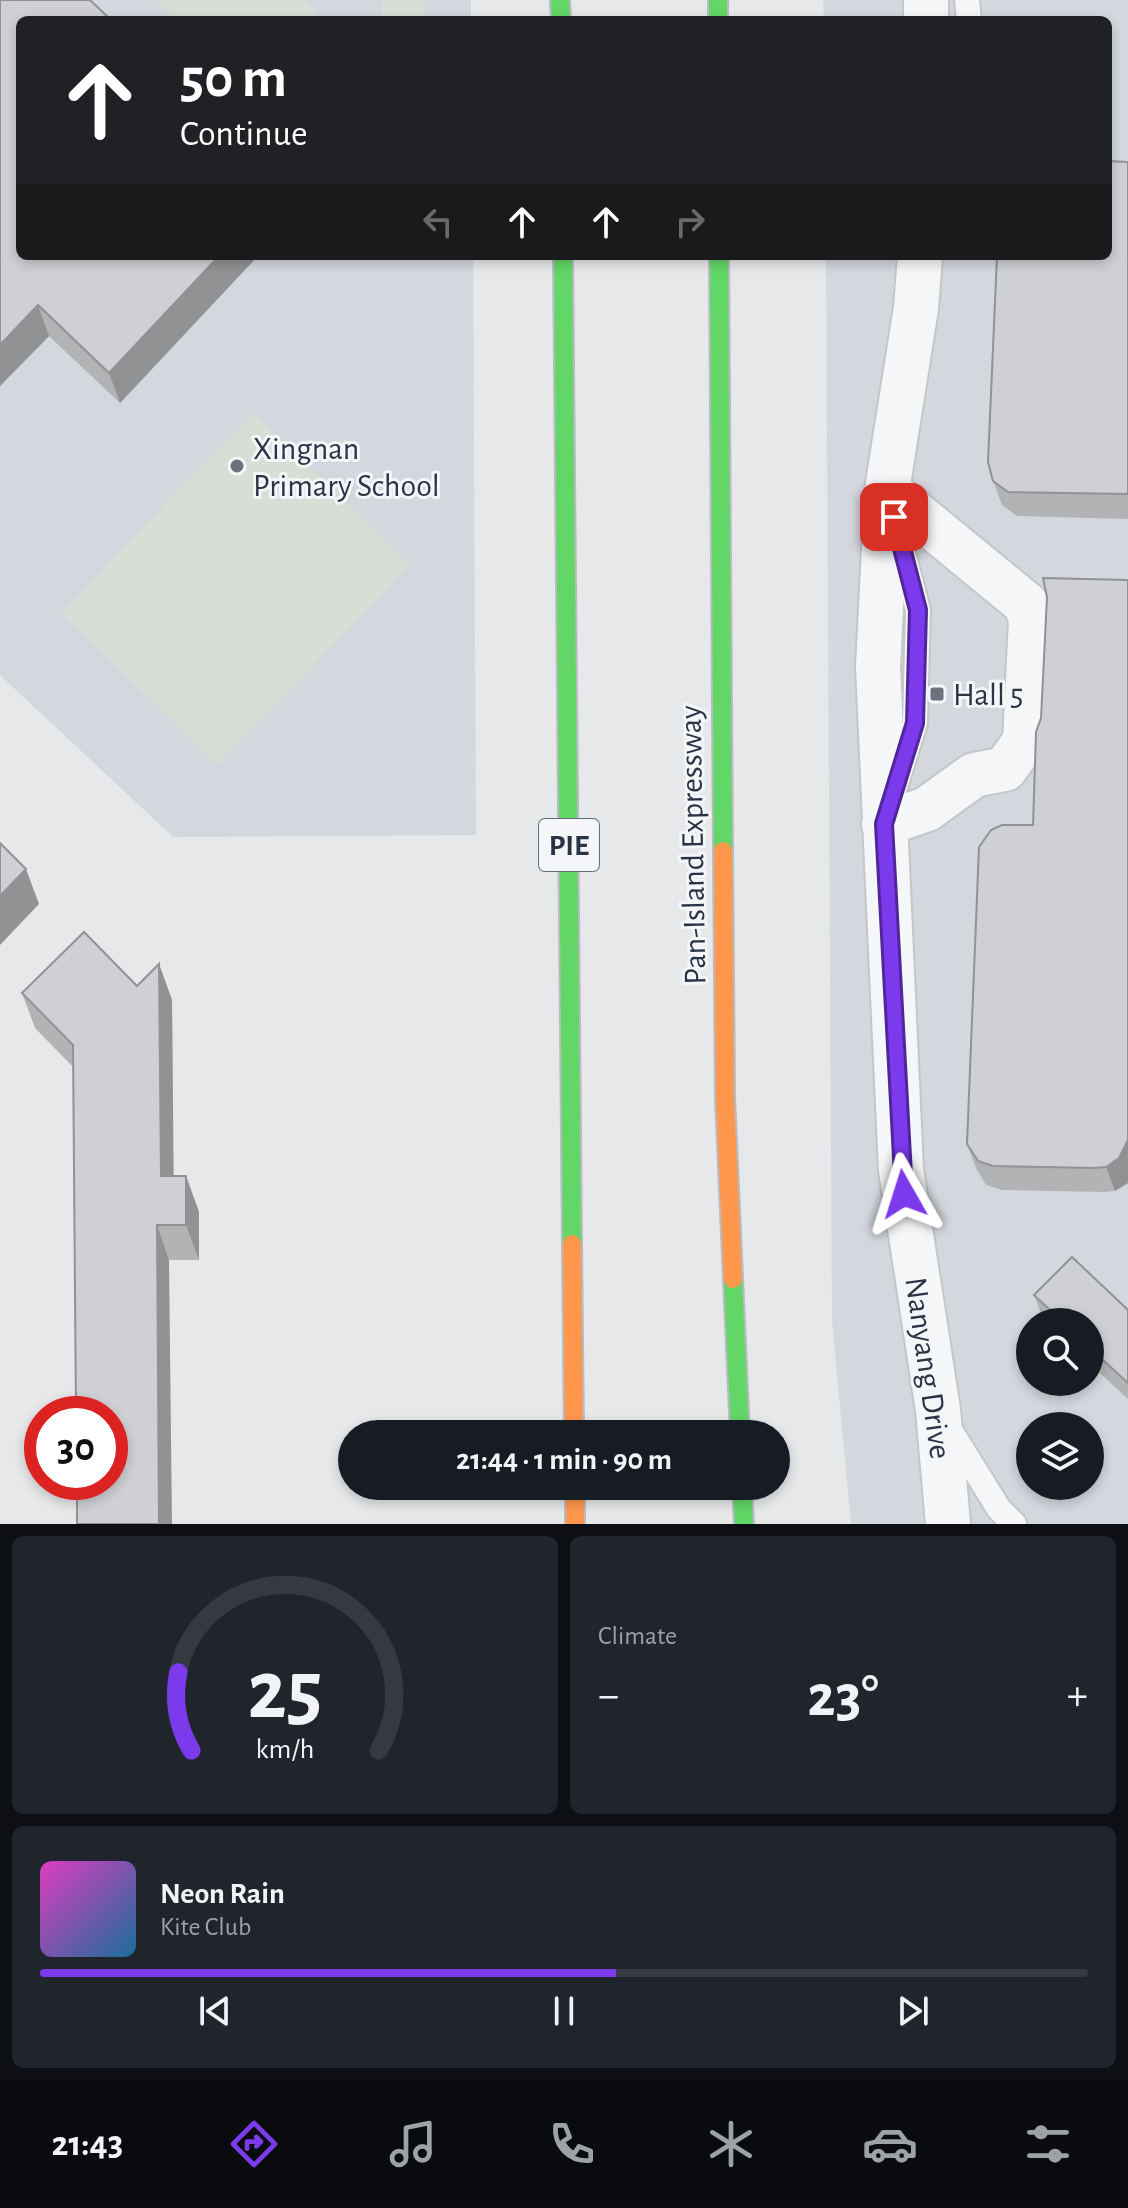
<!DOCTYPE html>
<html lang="en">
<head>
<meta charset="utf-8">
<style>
	body { margin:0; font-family:"Alegreya Sans",sans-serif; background:#20242c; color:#f1f3f6; height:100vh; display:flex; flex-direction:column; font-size:30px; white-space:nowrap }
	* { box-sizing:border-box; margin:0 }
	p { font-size:26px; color:#9ea1a6 }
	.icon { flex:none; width:44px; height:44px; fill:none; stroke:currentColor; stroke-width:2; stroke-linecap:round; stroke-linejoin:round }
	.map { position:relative; height:1524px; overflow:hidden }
	.details { display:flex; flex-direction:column; gap:12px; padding:12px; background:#0d0f14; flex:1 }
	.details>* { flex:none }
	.banner { position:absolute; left:16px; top:16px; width:1096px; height:244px; border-radius:12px; box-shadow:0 4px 12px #0003; background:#202124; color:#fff; overflow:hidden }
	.tools { position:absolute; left:1016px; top:1308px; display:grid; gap:16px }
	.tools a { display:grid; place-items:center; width:88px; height:88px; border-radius:50%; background:#171b24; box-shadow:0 4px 12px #0003; font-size:40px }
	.speed { position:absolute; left:24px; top:1396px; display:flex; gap:16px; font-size:40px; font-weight:700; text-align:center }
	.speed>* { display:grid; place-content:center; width:104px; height:104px; border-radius:50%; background:#171b24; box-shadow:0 4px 12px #0003; line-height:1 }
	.speed .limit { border:12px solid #d22; background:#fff; color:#111 }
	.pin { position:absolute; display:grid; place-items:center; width:68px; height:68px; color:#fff; margin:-34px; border-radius:16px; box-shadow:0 4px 12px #0006 }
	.me { position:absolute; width:88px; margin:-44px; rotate:354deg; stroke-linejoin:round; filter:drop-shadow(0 0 6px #0008) }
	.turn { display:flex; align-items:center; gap:28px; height:168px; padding:0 32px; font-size:36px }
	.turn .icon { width:104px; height:104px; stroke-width:2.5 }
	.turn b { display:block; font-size:56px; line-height:68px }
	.lanes { display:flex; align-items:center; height:76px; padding:0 32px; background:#0003; justify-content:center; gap:40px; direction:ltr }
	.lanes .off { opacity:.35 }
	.big { font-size:60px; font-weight:600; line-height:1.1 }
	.details .card { flex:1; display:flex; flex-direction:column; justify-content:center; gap:12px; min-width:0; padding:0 28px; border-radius:12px; background:#20242c }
	.details .dial { align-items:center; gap:0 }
	.dial svg { height:208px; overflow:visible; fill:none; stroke:#363941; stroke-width:7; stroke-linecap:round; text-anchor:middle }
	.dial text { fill:#f1f3f6; stroke:none }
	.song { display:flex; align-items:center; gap:24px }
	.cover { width:96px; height:96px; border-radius:12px; background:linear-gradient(135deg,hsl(310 70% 55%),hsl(200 70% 35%)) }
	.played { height:8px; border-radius:4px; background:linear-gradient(90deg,#7c3aed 55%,#363941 55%) }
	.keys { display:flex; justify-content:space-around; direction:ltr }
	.heat { display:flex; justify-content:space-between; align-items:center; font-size:44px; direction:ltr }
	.details .tiles { flex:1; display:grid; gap:12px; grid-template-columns:1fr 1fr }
	.card:last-child { grid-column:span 2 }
	.trip { position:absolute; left:338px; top:1420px; width:452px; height:80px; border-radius:40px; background:#171b24; box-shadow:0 4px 12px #0003; font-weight:600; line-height:80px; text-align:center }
	.dock { display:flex; height:128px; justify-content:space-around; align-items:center; background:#090b0e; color:#9ea1a6 }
	.dock .icon { width:56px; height:56px }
	.dock .on { color:#7c3aed }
	.dock b { font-size:36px; color:#f1f3f6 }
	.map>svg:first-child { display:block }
	.built { fill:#d4d7dd; fill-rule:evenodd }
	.green { fill:#d6ded6 }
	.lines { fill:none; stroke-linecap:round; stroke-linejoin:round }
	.lane-casing { stroke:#c4c6c8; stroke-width:28 }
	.street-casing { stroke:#c4c6c8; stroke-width:48 }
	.fast-casing { stroke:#b8bbbf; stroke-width:22 }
	.slow-casing { stroke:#b8bbbf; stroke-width:22 }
	.lane { stroke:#f5f6f7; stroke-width:24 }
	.street { stroke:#f5f6f7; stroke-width:44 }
	.fast { stroke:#63d668; stroke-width:18 }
	.slow { stroke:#ff974d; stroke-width:18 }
	.wall { fill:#b1b3b5 }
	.shaded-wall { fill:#909294 }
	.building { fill:#ced0d3; stroke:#909294; stroke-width:2 }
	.route-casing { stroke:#51269a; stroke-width:20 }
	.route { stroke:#7c3aed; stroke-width:14 }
	.poi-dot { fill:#6c737f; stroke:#f4f6f9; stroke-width:3 }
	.labels { text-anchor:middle; stroke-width:6; stroke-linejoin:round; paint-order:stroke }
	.shield { fill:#f4f6f9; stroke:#676e7b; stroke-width:2 }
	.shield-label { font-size:30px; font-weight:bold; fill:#2b3445 }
	.poi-label { font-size:32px; fill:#2b3445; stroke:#f4f6f9; text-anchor:start }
	.street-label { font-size:32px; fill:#2b3445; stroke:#f4f6f9 }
</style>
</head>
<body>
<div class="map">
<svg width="1128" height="1524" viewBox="0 0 1128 1524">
	<rect width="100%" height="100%" fill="#e6e8ea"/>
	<path class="built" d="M0 0H471V20H20V256H473L476 835 173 837 0 675Z
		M823 0H1128V1524H851L832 1321 826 256H1108V20H824ZM1030 1322H1090V1382H1030ZM1030 1426H1090V1486H1030Z"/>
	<path class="green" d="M157 0H305L316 11 307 20H177Z
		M382 0H425V20H382Z
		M253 413 410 565 217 765 61 613Z"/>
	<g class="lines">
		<g class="lane-casing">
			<path id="lane" d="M967 0 969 20
				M895 787 915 723 918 610 897 530
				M947 1425 999 1509 1014 1524"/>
		</g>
		<g class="street-casing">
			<path id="street" d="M926 20V0
				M920 256 916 308 887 490 878 667 901 1170 938 1410 948 1524
				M884 824 927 809 974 775 1005 769 1025 741 1031 620 1026 604 887 490"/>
		</g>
		<g class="fast-casing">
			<path id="fast" d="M560 0 561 20
				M718 0V20
				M563 256 572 1244
				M719 256 723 851
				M733 1279 740 1434
				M742 1486 744 1524"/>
		</g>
		<g class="slow-casing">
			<path id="slow" d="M723 851 725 1098 733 1279
				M572 1244 574 1434
				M575 1486V1524"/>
		</g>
		<use href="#lane" class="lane"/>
		<use href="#street" class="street"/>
		<use href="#fast" class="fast"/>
		<use href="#slow" class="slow"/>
	</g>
	<path class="wall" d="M0 0 20 256 257 257 120 403 49 336 0 386Z
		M1128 162V519L1017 516 1002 505 993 481Z
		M1128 580V1183L1115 1191 1104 1192 1002 1190 986 1185 976 1168 967 1144 1033 825Z
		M159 964 172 1000 173 1176H186L199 1212V1260H169L73 1067 35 1028 22 993 137 986Z
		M1034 1295 1128 1310V1399L1090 1364V1322H1046L1043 1319Z"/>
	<path class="shaded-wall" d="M219 256 257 257 120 403 109 373Z
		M38 305 49 336 0 386V345Z
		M26 869 39 904 0 945V896Z
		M159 964 172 1000 174 1211 161 1176Z
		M1128 1140V1183L1115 1191 1106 1167Z
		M186 1176 199 1212V1260L186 1225Z
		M157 1225 169 1260 172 1524H159Z"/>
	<path class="building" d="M0 0H90L111 20H20V256H219L109 373 38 305 0 345Z
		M1108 161 1128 162V494L1008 492 993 481 988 462 997 256H1108Z
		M1043 578 1128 580V1140L1119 1158 1106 1167 1095 1168 993 1166 978 1161 967 1144 979 847 991 830 1002 825H1033L1036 732 1041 718 1047 597Z
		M0 843 26 869 0 896Z
		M84 932 137 986 159 964 161 1176H186V1225H157L159 1524H77V1482H110V1414H76L73 1045 22 993Z
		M1072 1257 1128 1310V1383L1090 1348V1322H1063L1034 1295Z"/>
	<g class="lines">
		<g class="route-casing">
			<path id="route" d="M894 517 918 610 915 723 884 824 904 1194"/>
		</g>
		<use href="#route" class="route"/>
	</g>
	<g class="poi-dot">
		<circle cx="237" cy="466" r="8"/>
		<rect x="929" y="686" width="16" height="16" rx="4"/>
	</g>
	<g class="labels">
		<rect class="shield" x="539" y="819" width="60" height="52" rx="6"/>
		<g class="shield-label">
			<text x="569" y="855">PIE</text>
		</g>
		<g class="poi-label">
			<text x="253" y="459">Xingnan<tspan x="253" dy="37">Primary School</tspan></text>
			<text x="953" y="705">Hall 5</text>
		</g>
		<g class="street-label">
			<text transform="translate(692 845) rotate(-91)" y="11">Pan-Island Expressway</text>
			<text transform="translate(929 1368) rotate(82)" y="11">Nanyang Drive</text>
		</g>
	</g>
</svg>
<div class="tools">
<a><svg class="icon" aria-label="search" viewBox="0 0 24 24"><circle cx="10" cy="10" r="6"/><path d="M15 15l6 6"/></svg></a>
<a><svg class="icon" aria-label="layers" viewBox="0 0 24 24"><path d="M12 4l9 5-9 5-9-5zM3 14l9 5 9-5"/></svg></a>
</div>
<div class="speed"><div class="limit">30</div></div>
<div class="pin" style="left:894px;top:517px;background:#d93025"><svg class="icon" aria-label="arrive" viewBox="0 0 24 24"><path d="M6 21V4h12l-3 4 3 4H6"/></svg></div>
<svg class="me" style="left:904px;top:1194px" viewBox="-20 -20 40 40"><path d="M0-17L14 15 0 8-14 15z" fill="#7c3aed" stroke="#fff" stroke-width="4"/></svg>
<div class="trip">21:44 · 1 min · 90 m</div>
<div class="banner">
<div class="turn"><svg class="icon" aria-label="ahead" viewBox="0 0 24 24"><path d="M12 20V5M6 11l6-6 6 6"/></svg><div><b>50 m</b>Continue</div></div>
<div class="lanes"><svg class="icon off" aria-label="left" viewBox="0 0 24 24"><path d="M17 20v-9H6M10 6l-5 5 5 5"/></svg><svg class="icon" aria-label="ahead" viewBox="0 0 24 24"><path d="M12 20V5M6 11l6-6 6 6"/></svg><svg class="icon" aria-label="ahead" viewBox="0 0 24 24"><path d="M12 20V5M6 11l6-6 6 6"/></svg><svg class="icon off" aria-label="right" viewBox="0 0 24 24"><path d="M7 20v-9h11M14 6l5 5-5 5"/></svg></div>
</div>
</div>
<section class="details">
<div class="tiles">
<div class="card dial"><svg viewBox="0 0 100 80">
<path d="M14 69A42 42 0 1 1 86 69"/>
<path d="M14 69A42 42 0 0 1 9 39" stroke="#7c3aed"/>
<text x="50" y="56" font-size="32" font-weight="700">25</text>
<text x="50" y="72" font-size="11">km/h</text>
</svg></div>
<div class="card"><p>Climate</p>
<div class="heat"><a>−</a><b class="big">23°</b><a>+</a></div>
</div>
<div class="card">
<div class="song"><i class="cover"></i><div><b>Neon Rain</b><p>Kite Club</p></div></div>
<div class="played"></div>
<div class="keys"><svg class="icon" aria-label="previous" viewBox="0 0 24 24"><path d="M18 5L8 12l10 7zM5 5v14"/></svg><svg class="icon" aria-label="pause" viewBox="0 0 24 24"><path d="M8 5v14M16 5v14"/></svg><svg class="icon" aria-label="next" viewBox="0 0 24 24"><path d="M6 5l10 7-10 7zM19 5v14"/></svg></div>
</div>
</div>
</section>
<nav class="dock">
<b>21:43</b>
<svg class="icon on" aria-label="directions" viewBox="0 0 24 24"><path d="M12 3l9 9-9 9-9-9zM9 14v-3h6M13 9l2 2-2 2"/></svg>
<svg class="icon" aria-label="music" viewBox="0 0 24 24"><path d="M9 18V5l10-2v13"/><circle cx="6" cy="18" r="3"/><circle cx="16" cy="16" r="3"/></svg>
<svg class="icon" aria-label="phone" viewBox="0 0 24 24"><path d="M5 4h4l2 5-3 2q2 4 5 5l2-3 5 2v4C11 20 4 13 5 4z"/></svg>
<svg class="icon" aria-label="climate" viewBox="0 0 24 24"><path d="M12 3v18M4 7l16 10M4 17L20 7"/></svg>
<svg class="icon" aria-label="car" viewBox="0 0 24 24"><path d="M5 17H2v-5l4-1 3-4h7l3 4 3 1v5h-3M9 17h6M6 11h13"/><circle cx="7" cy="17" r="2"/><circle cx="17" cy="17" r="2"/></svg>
<svg class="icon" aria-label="filters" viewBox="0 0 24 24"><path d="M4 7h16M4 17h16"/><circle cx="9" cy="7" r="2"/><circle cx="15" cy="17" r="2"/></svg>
</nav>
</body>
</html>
